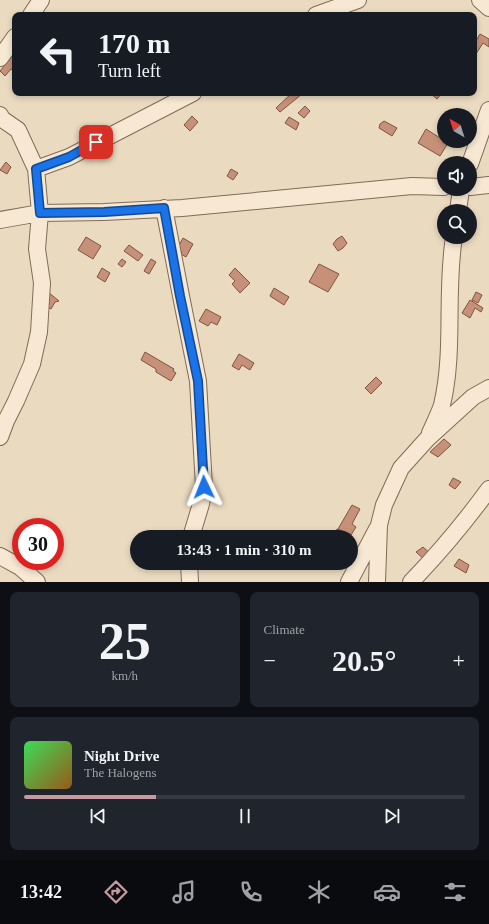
<!DOCTYPE html>
<meta charset="utf-8">
<style>
body{margin:0;font-family:"Times New Roman",serif;background:#20242c;color:#f1f3f6;height:100vh;display:flex;flex-direction:column;font-size:15px;white-space:nowrap}
*{box-sizing:border-box;margin:0}
p{font-size:13px;color:#9ea1a6}
.icon{flex:none;width:22px;height:22px;fill:none;stroke:currentColor;stroke-width:2;stroke-linecap:round;stroke-linejoin:round}
.map{position:relative;height:582px;overflow:hidden}
.sheet{display:flex;flex-direction:column;gap:10px;padding:10px;background:#0d0f14;flex:1}
.sheet>*{flex:none}
.guide{position:absolute;left:12px;top:12px;width:465px;height:84px;border-radius:8px;box-shadow:0 2px 6px #0003;background:#171b24;color:#f1f3f6;overflow:hidden}
.needle{width:26px;rotate:321deg}
.tools{position:absolute;left:437px;top:108px;display:grid;gap:8px}
.tools a{display:grid;place-items:center;width:40px;height:40px;border-radius:50%;background:#171b24;box-shadow:0 2px 6px #0003;font-size:20px}
.speed{position:absolute;left:12px;top:518px;display:flex;gap:8px;font-size:20px;font-weight:700;text-align:center}
.speed>*{display:grid;place-content:center;width:52px;height:52px;border-radius:50%;background:#171b24;box-shadow:0 2px 6px #0003;line-height:1}
.speed .limit{border:6px solid #d22;background:#fff;color:#111}
.pin{position:absolute;display:grid;place-items:center;width:34px;height:34px;color:#fff;margin:-17px;border-radius:8px;box-shadow:0 2px 6px #0006}
.me{position:absolute;width:44px;margin:-22px;rotate:358deg;stroke-linejoin:round;filter:drop-shadow(0 0 3px #0008)}
.turn{display:flex;align-items:center;gap:14px;height:84px;padding:0 20px;font-size:18px}
.turn .icon{width:52px;height:52px;stroke-width:2.5}
.turn b{display:block;font-size:28px;line-height:34px}
.big{font-size:30px;font-weight:600;line-height:1.1}
.sheet .card{flex:1;display:flex;flex-direction:column;justify-content:center;gap:6px;min-width:0;padding:0 14px;border-radius:8px;background:#20242c}
.sheet .dial{align-items:center;gap:0}
.dial b{font-size:52px;line-height:1}
.song{display:flex;align-items:center;gap:12px}
.cover{width:48px;height:48px;border-radius:6px;background:linear-gradient(135deg,hsl(130 70% 55%),hsl(30 70% 35%))}
.played{height:4px;border-radius:2px;background:linear-gradient(90deg,#c49aa0 30%,#363941 30%)}
.keys{display:flex;justify-content:space-around;direction:ltr}
.heat{display:flex;justify-content:space-between;align-items:center;font-size:22px;direction:ltr}
.sheet .tiles{flex:1;display:grid;gap:10px;grid-template-columns:1fr 1fr}
.card:last-child{grid-column:span 2}
.trip{position:absolute;left:130px;top:530px;width:228px;height:40px;border-radius:20px;background:#171b24;box-shadow:0 2px 6px #0003;font-weight:600;line-height:40px;text-align:center}
.menu{display:flex;height:64px;justify-content:space-around;align-items:center;background:#090b0e;color:#9ea1a6}
.menu .icon{width:28px;height:28px}
.menu .on{color:#c49aa0}
.menu b{font-size:18px;color:#f1f3f6}
.map>svg:first-child{display:block}
</style>
<div class="map">
<svg width="489" height="582" viewBox="0 0 489 582">
<rect width="100%" height="100%" fill="#eadac0"/>
<path fill="#c69178" stroke="#7f5441" d="M480,34L489,39V47L483,43L474,57V44Z
M15,53V68L13,70L11,69L5,76L0,71Z
M292,93H300L302,94L280,112L276,108Z
M430,93H442L437,99Z
M305,106L310,111L304,118L298,113Z
M192,116L198,122L190,131L184,125Z
M289,117L299,123L296,130L285,123Z
M384,121L397,128L392,136L379,128L380,124Z
M426,129L448,143L440,156L418,143Z
M6,162L11,167L7,174L0,170Z
M231,169L238,173L233,180L227,176Z
M342,236L347,243L343,248L338,251L333,244L337,239Z
M86,237L101,246L93,259L78,250Z
M183,238L193,244L186,257L181,254L182,252L177,249Z
M129,245L143,255L138,261L124,251Z
M122,259L126,262L122,267L118,264Z
M151,259L156,262L149,274L144,271Z
M319,264L339,274L328,292L309,282Z
M102,268L110,273L105,282L97,277Z
M235,268L250,283L240,293L232,284L235,281L229,275Z
M274,288L289,297L284,305L270,296Z
M48,292L59,301L55,302L51,309L37,301Z
M476,292L482,295L478,303L472,300Z
M470,300L483,308L481,312L475,308L470,318L462,313Z
M206,309L221,317L217,325L211,322L208,326L199,321Z
M145,352L174,369L173,371L176,373L171,381L156,372V369L141,360Z
M239,354L254,363L250,370L242,365L239,370L232,366Z
M376,377L382,383L371,394L365,388Z
M444,439L451,445L438,457L430,452Z
M453,478L461,482L455,489L449,485Z
M352,505L360,509L352,524L356,527L351,535L338,529Z
M337,529L351,536L350,537H333Z
M423,547L432,555L426,561L416,552Z
M459,559L469,565L466,573L454,566Z"/>
<g fill="none" stroke-linecap="round" stroke-linejoin="round">
<defs>
<path id="minor" d="M480,0L489,8
M31,15L41,0
M316,15L358,0
M0,58L15,37
M0,115L2,119L18,130L36,169L40,213L37,249L42,283L39,332L32,364L16,401L6,421L0,437
M470,164L489,110
M36,169L69,157L193,93
M470,187L489,185
M164,208L181,296L198,381L204,487L201,504L191,537
M458,211L461,189
M0,220L40,213L104,212L182,208L412,186L444,187
M430,433C434,424 439,414 442,405C455,350 445,293 454,237
M0,556L20,567L37,582
M189,563L190,582
M349,582L377,529
M377,582L379,525L384,505L401,468L428,438L473,397L489,388
M411,582C439,553 465,522 489,489"/>
</defs>
<use href="#minor" stroke="#816b59" stroke-width="18"/>
<use href="#minor" stroke="#f6e8d2" stroke-width="16"/>
</g>
<g fill="none" stroke-linecap="round" stroke-linejoin="round">
<defs>
<path id="route" d="M96,142L69,157L36,169L40,213L104,212L164,208L180,296L198,381L204,487"/>
</defs>
<use href="#route" stroke="#114b97" stroke-width="10"/>
<use href="#route" stroke="#1a73e8" stroke-width="7"/>
</g>
</svg>
<div class="tools">
<a><svg class="needle" viewBox="-14 -14 28 28"><path d="M0-13l5 13h-10z" fill="#e53935"/><path d="M0 13l5-13h-10z" fill="#9ea1a6"/></svg></a>
<a><svg class="icon" aria-label="sound" viewBox="0 0 24 24"><path d="M4 9h4l5-4v14l-5-4H4zM17 9q2 3 0 6"/></svg></a>
<a><svg class="icon" aria-label="search" viewBox="0 0 24 24"><circle cx="10" cy="10" r="6"/><path d="M15 15l6 6"/></svg></a>
</div>
<div class="speed"><div class="limit">30</div></div>
<div class="pin" style="left:96px;top:142px;background:#d93025"><svg class="icon" aria-label="arrive" viewBox="0 0 24 24"><path d="M6 21V4h12l-3 4 3 4H6"/></svg></div>
<svg class="me" style="left:204px;top:487px" viewBox="-20 -20 40 40"><path d="M0-17L14 15 0 8-14 15z" fill="#1a73e8" stroke="#fff" stroke-width="4"/></svg>
<div class="trip">13:43 · 1 min · 310 m</div>
<div class="guide">
<div class="turn"><svg class="icon" aria-label="left" viewBox="0 0 24 24"><path d="M17 20v-9H6M10 6l-5 5 5 5"/></svg><div><b>170 m</b>Turn left</div></div>
</div>
</div>
<section class="sheet">
<div class="tiles">
<div class="card dial"><b>25</b><p>km/h</p></div>
<div class="card"><p>Climate</p>
<div class="heat"><a>−</a><b class="big">20.5°</b><a>+</a></div>
</div>
<div class="card">
<div class="song"><i class="cover"></i><div><b>Night Drive</b><p>The Halogens</p></div></div>
<div class="played"></div>
<div class="keys"><svg class="icon" aria-label="previous" viewBox="0 0 24 24"><path d="M18 5L8 12l10 7zM5 5v14"/></svg><svg class="icon" aria-label="pause" viewBox="0 0 24 24"><path d="M8 5v14M16 5v14"/></svg><svg class="icon" aria-label="next" viewBox="0 0 24 24"><path d="M6 5l10 7-10 7zM19 5v14"/></svg></div>
</div>
</div>
</section>
<nav class="menu">
<b>13:42</b>
<svg class="icon on" aria-label="directions" viewBox="0 0 24 24"><path d="M12 3l9 9-9 9-9-9zM9 14v-3h6M13 9l2 2-2 2"/></svg>
<svg class="icon" aria-label="music" viewBox="0 0 24 24"><path d="M9 18V5l10-2v13"/><circle cx="6" cy="18" r="3"/><circle cx="16" cy="16" r="3"/></svg>
<svg class="icon" aria-label="phone" viewBox="0 0 24 24"><path d="M5 4h4l2 5-3 2q2 4 5 5l2-3 5 2v4C11 20 4 13 5 4z"/></svg>
<svg class="icon" aria-label="climate" viewBox="0 0 24 24"><path d="M12 3v18M4 7l16 10M4 17L20 7"/></svg>
<svg class="icon" aria-label="car" viewBox="0 0 24 24"><path d="M5 17H2v-5l4-1 3-4h7l3 4 3 1v5h-3M9 17h6M6 11h13"/><circle cx="7" cy="17" r="2"/><circle cx="17" cy="17" r="2"/></svg>
<svg class="icon" aria-label="filters" viewBox="0 0 24 24"><path d="M4 7h16M4 17h16"/><circle cx="9" cy="7" r="2"/><circle cx="15" cy="17" r="2"/></svg>
</nav>
